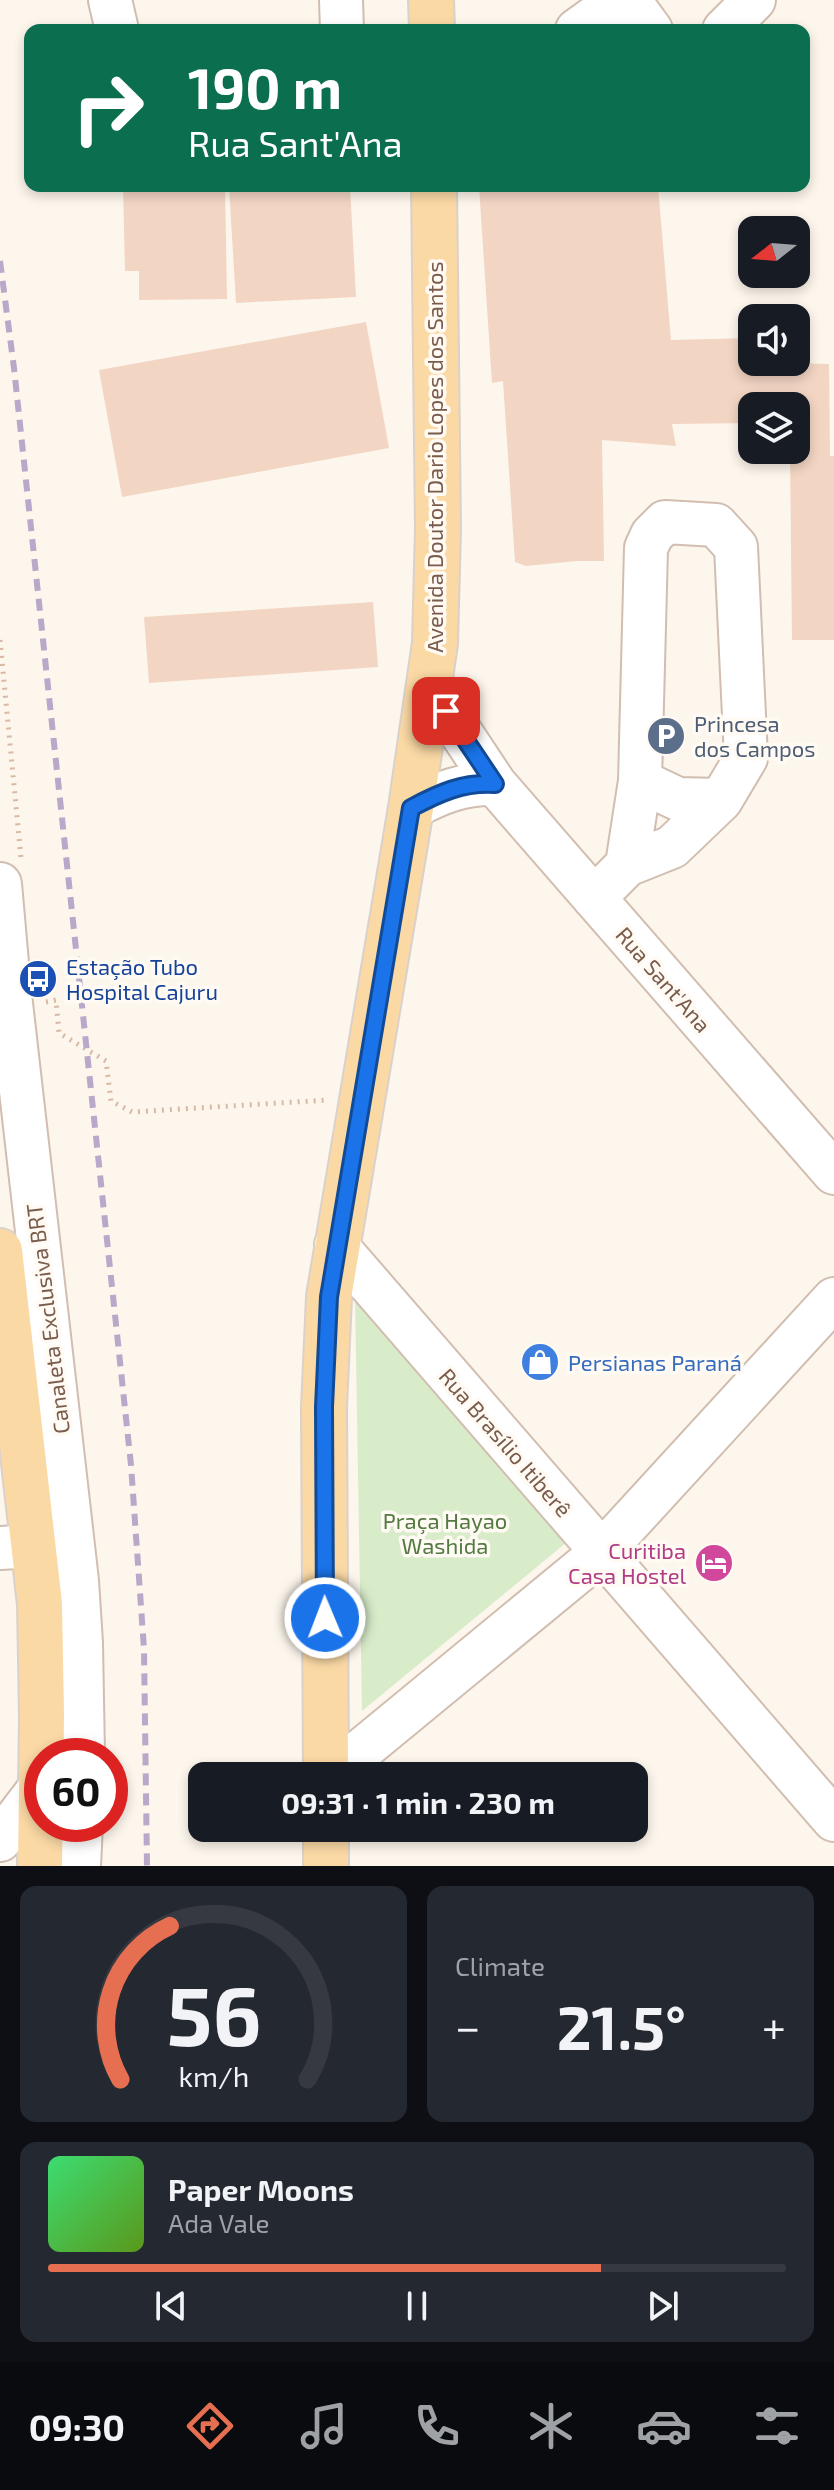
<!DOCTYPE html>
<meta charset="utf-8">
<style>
body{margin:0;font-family:"Exo 2",sans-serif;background:#242831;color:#f1f3f6;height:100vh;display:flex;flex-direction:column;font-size:30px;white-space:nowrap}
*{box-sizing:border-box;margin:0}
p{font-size:26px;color:#9ea1a6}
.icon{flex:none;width:44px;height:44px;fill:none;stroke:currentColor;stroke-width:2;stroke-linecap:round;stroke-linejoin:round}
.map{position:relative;height:1866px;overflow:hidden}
.sheet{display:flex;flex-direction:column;gap:20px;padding:20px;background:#0d0f14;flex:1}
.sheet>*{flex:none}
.guide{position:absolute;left:24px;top:24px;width:786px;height:168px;border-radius:16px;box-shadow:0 4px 12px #0003;background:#0b6e4f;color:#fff;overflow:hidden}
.needle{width:52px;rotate:253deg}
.tools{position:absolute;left:738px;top:216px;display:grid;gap:16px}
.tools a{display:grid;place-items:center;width:72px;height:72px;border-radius:16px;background:#171b24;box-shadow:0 4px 12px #0003;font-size:40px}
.speed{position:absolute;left:24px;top:1738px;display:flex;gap:16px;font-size:40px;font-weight:700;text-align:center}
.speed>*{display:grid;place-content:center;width:104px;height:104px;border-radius:50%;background:#171b24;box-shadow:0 4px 12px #0003;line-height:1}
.speed .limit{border:12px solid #d22;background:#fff;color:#111}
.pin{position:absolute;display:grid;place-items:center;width:68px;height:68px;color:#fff;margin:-34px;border-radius:16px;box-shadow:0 4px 12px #0006}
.me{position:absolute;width:88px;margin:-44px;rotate:359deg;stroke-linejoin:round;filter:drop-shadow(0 0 6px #0008)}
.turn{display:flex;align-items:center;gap:28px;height:168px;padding:0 32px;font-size:36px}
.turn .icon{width:104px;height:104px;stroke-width:2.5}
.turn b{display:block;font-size:56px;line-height:68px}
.big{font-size:60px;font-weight:700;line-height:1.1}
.sheet .widget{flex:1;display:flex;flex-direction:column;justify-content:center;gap:12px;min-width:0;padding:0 28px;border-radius:16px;background:#242831}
.sheet .dial{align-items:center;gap:0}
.dial svg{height:208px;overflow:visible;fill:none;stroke:#363941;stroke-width:7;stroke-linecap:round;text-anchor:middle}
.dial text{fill:#f1f3f6;stroke:none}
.song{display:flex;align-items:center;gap:24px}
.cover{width:96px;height:96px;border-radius:12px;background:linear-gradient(135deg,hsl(140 70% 55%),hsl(90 70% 35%))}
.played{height:8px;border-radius:4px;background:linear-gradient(90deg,#e76f51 75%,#363941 75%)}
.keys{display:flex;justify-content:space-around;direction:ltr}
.heat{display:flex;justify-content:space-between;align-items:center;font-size:44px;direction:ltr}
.sheet .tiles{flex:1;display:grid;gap:20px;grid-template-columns:1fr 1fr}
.widget:last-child{grid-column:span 2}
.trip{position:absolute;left:188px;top:1762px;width:460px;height:80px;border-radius:16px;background:#171b24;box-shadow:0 4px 12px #0003;font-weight:700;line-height:80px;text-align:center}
.dock{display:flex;height:128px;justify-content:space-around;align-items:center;background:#090b0e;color:#9ea1a6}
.dock .icon{width:56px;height:56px}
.dock .current{color:#e76f51}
.dock b{font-size:36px;color:#f1f3f6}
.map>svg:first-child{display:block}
</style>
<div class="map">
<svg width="834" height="1866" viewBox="0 0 834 1866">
<rect width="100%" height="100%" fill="#fdf6ec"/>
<path fill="#d8ecc9" d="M355,1296L567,1542L362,1711Z"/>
<path fill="#f3d5c3" d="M123,186H225L227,299L139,300V271H125Z
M229,186H350L356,297L236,303Z
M479,186H658L671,340L752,338V362L829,364L830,456H834V640H792L790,450H796V406H789V398L769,399V406H752V423L672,424L676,446L602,440L604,561H577L526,566L515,562L503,381L492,383Z
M366,322L389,448L122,497L99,370Z
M373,602L378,667L149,683L144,617Z"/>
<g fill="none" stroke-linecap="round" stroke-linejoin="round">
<defs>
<path id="minor" d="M110,0L117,30
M341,0L342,30
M629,0L651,30
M577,30L619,0
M724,30L754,0
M430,686L495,784L834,1173
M640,781L678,799L721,800
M411,808C439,793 463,783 495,784
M0,884L9,986L77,1581L81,1643L83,1756
M594,898L627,865L672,847L721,800L746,758L736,547L716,525L665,522L652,535L646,548L640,781L627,865
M336,1245L834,1820
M0,1548L35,1546
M330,1776L602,1552L834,1299
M0,1840L42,1785
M79,1866L81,1824"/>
<path id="major" d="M431,0L432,30
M0,1251L40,1604L42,1716L40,1866
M326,1776L324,1407L329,1297L411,808L435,643L438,529L434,186
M326,1866V1828"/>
</defs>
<use href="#minor" stroke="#d1beb0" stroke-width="46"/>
<use href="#major" stroke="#dad1cd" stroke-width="48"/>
<path stroke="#d9b8a5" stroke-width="5" stroke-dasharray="2 6" stroke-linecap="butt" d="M0,640L21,858
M46,1002L56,1000L59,1033L106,1061L111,1101L132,1112L328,1100"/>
<use href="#minor" stroke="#fff" stroke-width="42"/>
<use href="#major" stroke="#fbd9a5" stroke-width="44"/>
<path stroke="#b9a8c9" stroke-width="6" stroke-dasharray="12 8" stroke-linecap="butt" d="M0,261L14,368L131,1465L144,1649L147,1866"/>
</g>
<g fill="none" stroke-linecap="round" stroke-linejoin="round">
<defs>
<path id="route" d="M325,1618L324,1407L329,1297L411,808C439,793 463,782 495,784L446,711"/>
</defs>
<use href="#route" stroke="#114b97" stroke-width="20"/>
<use href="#route" stroke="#1a73e8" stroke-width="14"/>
</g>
<defs>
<symbol id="parking-disc" viewBox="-11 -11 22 22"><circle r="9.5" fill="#5c6f8a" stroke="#fffaf3"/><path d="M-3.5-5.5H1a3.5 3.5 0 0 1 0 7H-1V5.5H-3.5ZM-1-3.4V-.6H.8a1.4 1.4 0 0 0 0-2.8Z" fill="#fff"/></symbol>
<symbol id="bus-disc" viewBox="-11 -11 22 22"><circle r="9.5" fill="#1a4fb4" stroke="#fffaf3"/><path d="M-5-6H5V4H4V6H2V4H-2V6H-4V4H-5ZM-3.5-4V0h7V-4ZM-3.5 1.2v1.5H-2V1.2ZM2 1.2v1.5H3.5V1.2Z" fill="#fff"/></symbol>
<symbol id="shop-disc" viewBox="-11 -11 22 22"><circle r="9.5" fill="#3f7fe0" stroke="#fffaf3"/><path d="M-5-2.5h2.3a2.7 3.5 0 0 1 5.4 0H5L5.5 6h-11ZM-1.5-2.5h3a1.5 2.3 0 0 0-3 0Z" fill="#fff"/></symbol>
<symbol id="hotel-disc" viewBox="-11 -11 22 22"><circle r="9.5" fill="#d1479c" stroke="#fffaf3"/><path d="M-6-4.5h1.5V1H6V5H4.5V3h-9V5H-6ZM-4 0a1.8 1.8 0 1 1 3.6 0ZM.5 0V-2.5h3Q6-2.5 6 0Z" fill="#fff"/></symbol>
</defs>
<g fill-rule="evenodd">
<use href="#parking-disc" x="644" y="714" width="44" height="44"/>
<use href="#bus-disc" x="16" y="957" width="44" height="44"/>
<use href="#shop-disc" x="518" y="1340" width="44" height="44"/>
<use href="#hotel-disc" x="692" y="1541" width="44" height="44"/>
</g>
<g text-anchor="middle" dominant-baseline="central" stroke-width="7" stroke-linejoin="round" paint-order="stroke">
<g font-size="22" fill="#7a5c4d" stroke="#fffaf3">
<text transform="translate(434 457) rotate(-90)">Avenida Doutor Dario Lopes dos Santos</text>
<text transform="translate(664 979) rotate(49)">Rua Sant'Ana</text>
<text transform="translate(47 1319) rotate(-97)">Canaleta Exclusiva BRT</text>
<text transform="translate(506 1442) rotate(49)">Rua Brasílio Itiberê</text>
</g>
<g font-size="22" fill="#4e5e75" stroke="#fffaf3" text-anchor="start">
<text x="694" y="723">Princesa<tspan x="694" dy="25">dos Campos</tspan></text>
</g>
<g font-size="22" fill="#164399" stroke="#fffaf3" text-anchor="start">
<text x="66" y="966">Estação Tubo<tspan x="66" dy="25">Hospital Cajuru</tspan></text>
</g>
<g font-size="22" fill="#366cbe" stroke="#fffaf3" text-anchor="start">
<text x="568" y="1362">Persianas Paraná</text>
</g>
<g font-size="22" fill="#537a41" stroke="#fffaf3">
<text x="445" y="1520">Praça Hayao<tspan x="445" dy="25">Washida</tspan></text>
</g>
<g font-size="22" fill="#b23c85" stroke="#fffaf3" text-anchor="end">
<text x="686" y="1550">Curitiba<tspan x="686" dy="25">Casa Hostel</tspan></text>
</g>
</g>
</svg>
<div class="tools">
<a><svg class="needle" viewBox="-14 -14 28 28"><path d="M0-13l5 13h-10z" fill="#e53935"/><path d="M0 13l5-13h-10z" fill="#9ea1a6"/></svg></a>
<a><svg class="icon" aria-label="sound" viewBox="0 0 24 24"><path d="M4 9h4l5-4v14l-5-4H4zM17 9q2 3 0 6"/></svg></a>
<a><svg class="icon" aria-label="layers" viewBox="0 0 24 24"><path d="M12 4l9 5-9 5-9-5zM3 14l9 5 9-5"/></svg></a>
</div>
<div class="speed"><div class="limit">60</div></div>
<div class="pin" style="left:446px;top:711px;background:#d93025"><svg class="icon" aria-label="arrive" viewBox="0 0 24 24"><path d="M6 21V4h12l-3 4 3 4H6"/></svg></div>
<svg class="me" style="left:325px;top:1618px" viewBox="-20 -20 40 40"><circle r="17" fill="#1a73e8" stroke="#fff" stroke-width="3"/><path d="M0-11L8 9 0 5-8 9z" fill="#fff"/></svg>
<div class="trip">09:31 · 1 min · 230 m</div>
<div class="guide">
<div class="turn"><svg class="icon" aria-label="right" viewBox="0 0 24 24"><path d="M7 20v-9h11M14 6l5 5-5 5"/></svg><div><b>190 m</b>Rua Sant'Ana</div></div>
</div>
</div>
<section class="sheet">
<div class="tiles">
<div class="widget dial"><svg viewBox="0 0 100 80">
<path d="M14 69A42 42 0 1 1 86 69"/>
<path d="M14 69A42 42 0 0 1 33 10" stroke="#e76f51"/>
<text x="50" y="56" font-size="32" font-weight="700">56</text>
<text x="50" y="72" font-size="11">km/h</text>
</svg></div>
<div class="widget"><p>Climate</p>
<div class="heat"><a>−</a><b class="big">21.5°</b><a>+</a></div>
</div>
<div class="widget">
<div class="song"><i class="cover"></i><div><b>Paper Moons</b><p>Ada Vale</p></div></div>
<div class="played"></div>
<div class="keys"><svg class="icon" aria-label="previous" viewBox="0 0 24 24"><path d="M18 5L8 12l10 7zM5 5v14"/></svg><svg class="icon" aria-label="pause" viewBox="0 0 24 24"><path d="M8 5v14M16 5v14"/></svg><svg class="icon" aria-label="next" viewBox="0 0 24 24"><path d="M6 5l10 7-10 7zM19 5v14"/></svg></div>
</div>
</div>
</section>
<nav class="dock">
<b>09:30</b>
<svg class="icon current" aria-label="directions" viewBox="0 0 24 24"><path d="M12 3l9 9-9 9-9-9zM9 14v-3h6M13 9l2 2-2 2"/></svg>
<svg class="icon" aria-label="music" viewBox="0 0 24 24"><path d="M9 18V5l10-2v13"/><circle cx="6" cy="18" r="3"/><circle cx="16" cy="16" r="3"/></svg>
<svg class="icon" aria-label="phone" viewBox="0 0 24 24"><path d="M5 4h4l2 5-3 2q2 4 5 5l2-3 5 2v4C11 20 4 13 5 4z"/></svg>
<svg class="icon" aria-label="climate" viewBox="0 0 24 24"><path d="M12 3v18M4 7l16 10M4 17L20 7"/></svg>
<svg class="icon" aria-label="car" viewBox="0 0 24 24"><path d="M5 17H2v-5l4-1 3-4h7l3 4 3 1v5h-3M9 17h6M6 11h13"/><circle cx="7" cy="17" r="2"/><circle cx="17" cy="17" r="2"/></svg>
<svg class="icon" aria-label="filters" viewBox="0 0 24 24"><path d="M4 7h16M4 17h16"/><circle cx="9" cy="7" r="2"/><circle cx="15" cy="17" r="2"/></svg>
</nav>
